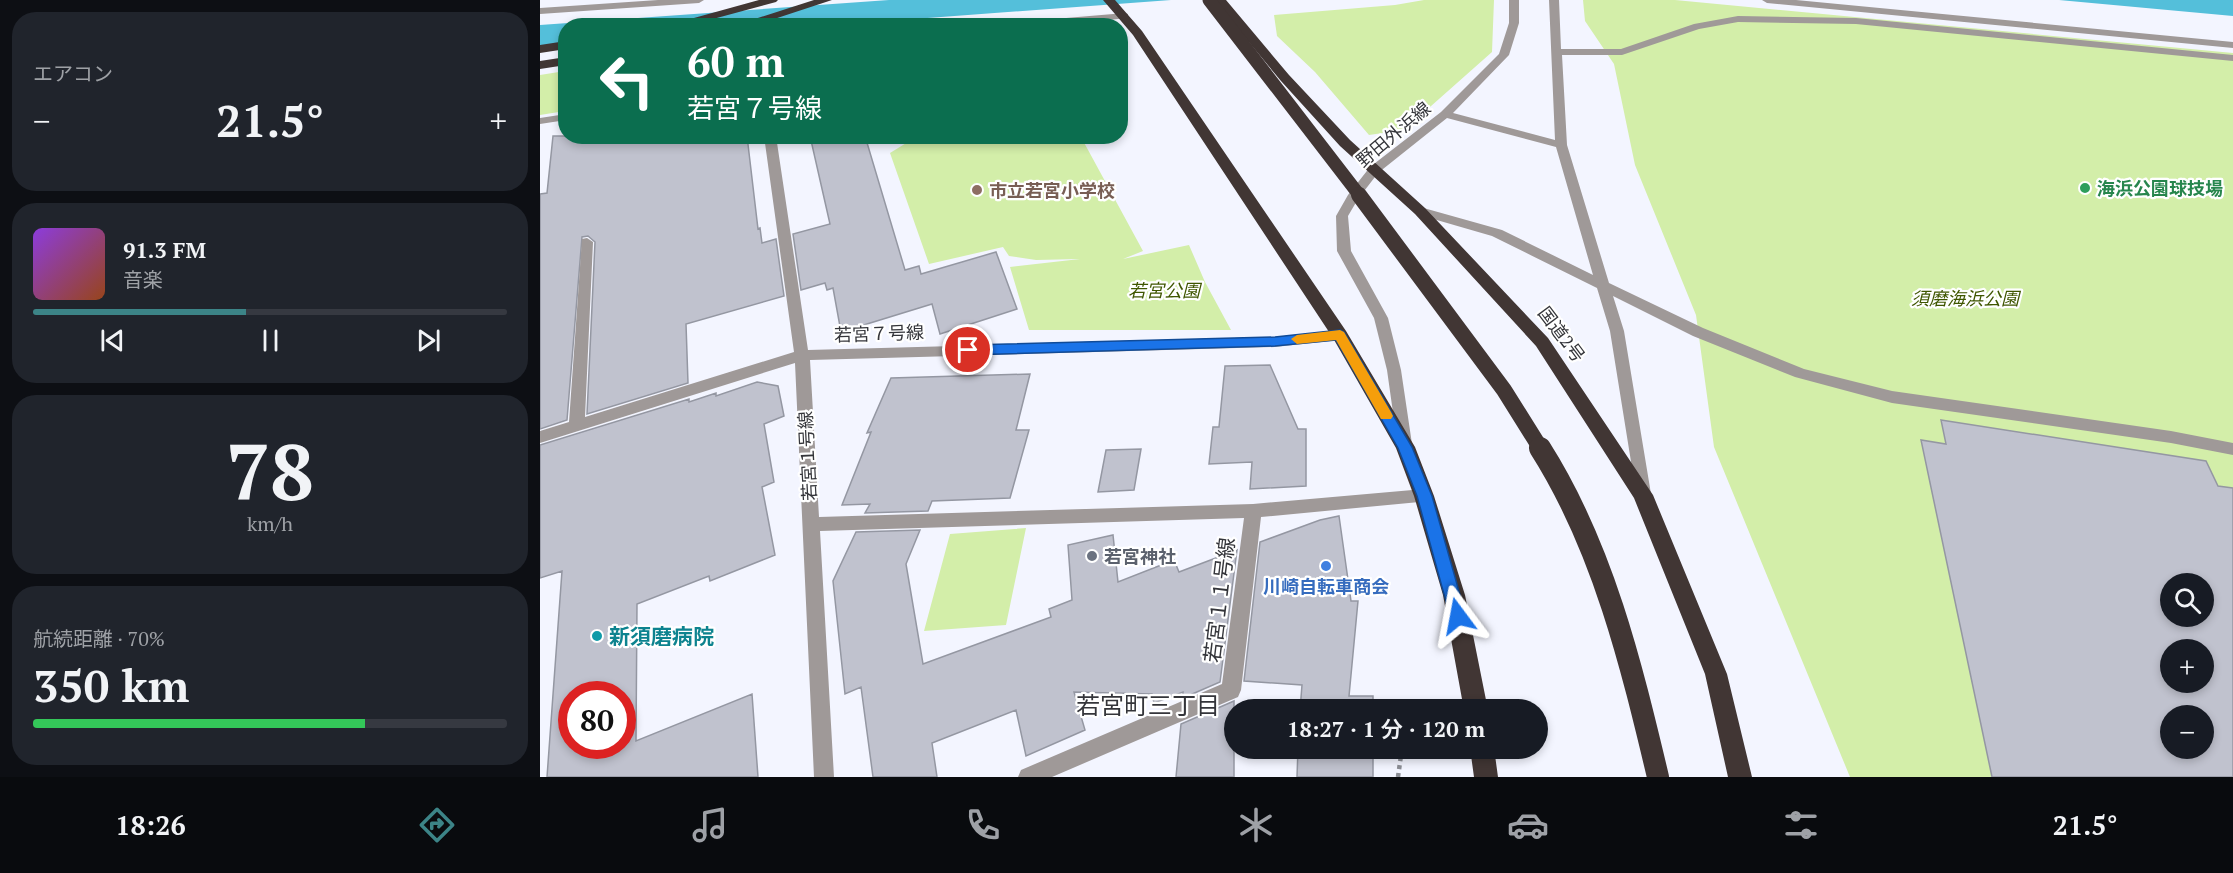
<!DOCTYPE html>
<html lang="ja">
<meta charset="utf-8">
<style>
body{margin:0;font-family:"PT Serif","Noto Sans JP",serif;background:#20242c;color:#f1f3f6;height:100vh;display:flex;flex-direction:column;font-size:22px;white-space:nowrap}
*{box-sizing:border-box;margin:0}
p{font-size:20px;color:#9ea1a6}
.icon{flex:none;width:33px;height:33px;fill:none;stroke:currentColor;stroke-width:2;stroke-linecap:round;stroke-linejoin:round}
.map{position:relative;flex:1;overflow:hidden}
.side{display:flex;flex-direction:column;gap:12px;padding:12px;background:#0d0f14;width:540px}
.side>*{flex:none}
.guide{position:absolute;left:18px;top:18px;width:570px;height:126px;border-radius:24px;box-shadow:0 3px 9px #0003;background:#0b6e4f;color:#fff;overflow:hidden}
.tools{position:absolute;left:1620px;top:573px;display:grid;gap:12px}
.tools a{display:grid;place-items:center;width:54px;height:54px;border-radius:50%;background:#171b24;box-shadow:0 3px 9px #0003;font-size:30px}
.speed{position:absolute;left:18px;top:681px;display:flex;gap:12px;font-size:30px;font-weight:700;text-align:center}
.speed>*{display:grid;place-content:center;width:78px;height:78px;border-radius:50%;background:#171b24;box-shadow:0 3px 9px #0003;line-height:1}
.speed .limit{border:9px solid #d22;background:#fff;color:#111}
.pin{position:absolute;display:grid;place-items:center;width:51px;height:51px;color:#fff;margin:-26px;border:3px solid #fff;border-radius:50%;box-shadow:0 2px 6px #0007}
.me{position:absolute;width:66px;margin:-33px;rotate:347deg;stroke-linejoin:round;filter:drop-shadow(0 0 4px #0008)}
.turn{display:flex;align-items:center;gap:21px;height:126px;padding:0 30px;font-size:27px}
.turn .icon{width:78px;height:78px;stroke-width:2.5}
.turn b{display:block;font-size:42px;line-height:51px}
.big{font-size:45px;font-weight:600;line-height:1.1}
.side .tile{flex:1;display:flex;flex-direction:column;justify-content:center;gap:9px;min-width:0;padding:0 21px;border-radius:24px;background:#20242c}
.side .dial{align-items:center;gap:0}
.dial b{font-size:78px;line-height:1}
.song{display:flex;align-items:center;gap:18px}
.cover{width:72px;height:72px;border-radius:9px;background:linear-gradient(135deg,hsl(270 70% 55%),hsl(20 70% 35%))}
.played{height:6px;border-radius:3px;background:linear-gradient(90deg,#3c8487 45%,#363941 45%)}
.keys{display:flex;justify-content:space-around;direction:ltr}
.heat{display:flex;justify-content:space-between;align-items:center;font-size:33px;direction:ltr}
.charge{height:9px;border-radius:4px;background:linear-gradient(90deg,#34c759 70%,#363941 0)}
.trip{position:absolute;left:684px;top:699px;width:324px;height:60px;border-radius:30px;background:#171b24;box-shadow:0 3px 9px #0003;font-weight:600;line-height:60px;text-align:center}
.menu{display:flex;height:96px;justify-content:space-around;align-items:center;background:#090b0e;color:#9ea1a6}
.menu .icon{width:42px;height:42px}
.menu .active{color:#3c8487}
.menu b{font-size:27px;color:#f1f3f6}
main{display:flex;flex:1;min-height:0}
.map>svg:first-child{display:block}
</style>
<main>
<section class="side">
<div class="tile"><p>エアコン</p>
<div class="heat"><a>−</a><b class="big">21.5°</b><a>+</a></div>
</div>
<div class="tile">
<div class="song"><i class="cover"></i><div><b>91.3 FM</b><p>音楽</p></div></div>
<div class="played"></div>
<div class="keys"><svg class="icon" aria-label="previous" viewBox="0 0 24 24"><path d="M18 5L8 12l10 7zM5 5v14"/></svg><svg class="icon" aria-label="pause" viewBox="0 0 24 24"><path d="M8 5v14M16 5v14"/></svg><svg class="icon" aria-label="next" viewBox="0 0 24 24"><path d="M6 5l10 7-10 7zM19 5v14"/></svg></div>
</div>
<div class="tile dial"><b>78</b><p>km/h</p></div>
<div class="tile"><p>航続距離 · 70%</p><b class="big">350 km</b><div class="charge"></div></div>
</section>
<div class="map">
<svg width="1693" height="777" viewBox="0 0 1693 777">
<rect width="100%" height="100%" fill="#f3f5ff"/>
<path fill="#d3eea9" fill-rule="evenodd" d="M884,0H954L952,52L864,130L829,135L775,72L737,36L734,15L855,5Z
M1043,0H1135L1693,53V777H1310L1174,447L1156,315L1095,165L1074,64L1045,21ZM1630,584H1664V616H1630ZM1630,650H1664V682H1630ZM1630,716H1664V748H1630Z
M25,71V111L0,115V75Z
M376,137H541L603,251L583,259L649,245L665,282L691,330H489L470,267L540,259L496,260L469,256L463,247L389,264L350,153Z
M486,528L466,625L384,631L410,534Z"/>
<path fill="#54bfda" d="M349,0H631L294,25L26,26L25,44L0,46V25Z
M1519,0H1693V16Z"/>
<path fill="#c0c2ce" stroke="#9497a2" stroke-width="1.5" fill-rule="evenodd" d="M13,136H207L218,229L220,228L222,243L236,239L244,296L146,324L148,383L47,414L55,242L48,236L42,237L27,420L0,429V194L7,193Z
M270,136H325L365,270L379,266L381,274L456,252L477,309L400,334L392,304L301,332L293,288L287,290L285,283L261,290L253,234L290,224Z
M730,365L758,429H766V486L710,489L712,462L669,464L673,427H679L685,366Z
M490,374L476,430H489L470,498L392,501L388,511L325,513L330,504L302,505L331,432L327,433L351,378Z
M217,382L238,386L244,416L224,424L234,482L222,487L235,555L170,581L169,576L97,604L96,741L212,694L218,777H7L22,571L0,578V445L149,399V402L176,393V396ZM32,694H82V746H32Z
M1401,420L1666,461L1678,486L1693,488V777H1452L1381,440L1406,444ZM1630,584H1664V616H1630ZM1630,650H1664V682H1630ZM1630,716H1664V748H1630Z
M601,449L594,490L558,492L566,450Z
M799,516L811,601H818L809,696H833V710H760L762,685L704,681L720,542L780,520Z
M380,530L366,564L383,664L511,617L509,609L532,600L528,545L573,535L578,582L634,560L639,572L697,550L680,682L643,698V692L614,703L612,694L534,692L545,730L486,756L476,710L392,743L397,777H333L321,687L305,694L293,581L316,532Z
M694,701V777H636L641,724Z
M758,748H833V777H757Z"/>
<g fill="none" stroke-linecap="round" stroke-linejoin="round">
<path stroke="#8b8d94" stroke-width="4.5" stroke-dasharray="4 4" stroke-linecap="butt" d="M858,777L862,748"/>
<path fill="#9f9998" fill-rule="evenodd" d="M118,0H164L159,3L0,14V8Z
M969,0H979V23L969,55L913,113L1015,140L1009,0H1019L1021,49H1081L1154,24L1198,16L1316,18L1693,55V61L1316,24L1198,22L1159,29L1082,55H1022L1027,145L1069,283L1163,328L1264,369L1352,391L1631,431L1693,443V455L1631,443L1352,403L1255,377L1153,336L1073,296L1084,331L1111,494L1109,499L1103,501L1097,499L1070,331L1057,288L952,236L876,214L874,211L880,207L962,230L1053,275L1016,147L907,118L838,173L818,199L808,216L811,251L848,318L861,370L872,444L870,448L864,450L858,448L847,370L834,318L797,251L796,216L808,195L830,167L901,112L959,54L969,23Z
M1222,0H1256L1693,42V48L1227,3Z
M585,13L588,14V18L507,26H461L466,23Z
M26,114V120L0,124V118Z
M224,136H236L268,350L735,337L800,330L807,335L800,340L735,347L270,360L279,517L713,504L884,489L890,491L892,496L890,501L721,517L701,690L698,697L512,777H478L481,770L682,684L704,518L280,531L294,777H274L255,363L0,443V431L29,422L42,239L47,238L53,242L45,417L254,352Z"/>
<path fill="#413634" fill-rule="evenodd" d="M219,0H238L236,2L147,26H125Z
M274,0H292L213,26H193Z
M563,0H575L602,31L806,331L875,447L894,496L925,595L948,710H924L903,595L874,496L856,448L793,338L593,35Z
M674,0H686L749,75L810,140L885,208L1008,338L1113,495L1187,674L1212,777H1188L1165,674L1094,498L996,346L875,214L800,146L741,81Z
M26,41V49L0,53V45Z
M26,57V65L0,69V61Z
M930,748H954L958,777H934Z"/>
<path stroke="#413634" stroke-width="13" d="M669,0L820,196"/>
<path stroke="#413634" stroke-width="16" d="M819,195L964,390L1001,449"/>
<path stroke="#413634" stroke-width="22" d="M1000,448C1063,547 1091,664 1118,777"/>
</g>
<path fill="#1a73e8" stroke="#114b97" stroke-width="1.5" d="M800,330L804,332L872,447L892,496L926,616L924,622L918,624L912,622L910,616L877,496L858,448L796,340L735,346L428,355L421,350L428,345L735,337Z"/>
<path fill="#f59e0b" d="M800,330L804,332L851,412L853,416L851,419H841L796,340L757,344L751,339L757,335Z"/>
<circle fill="#2e9e5b" stroke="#fff" stroke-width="2" cx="1545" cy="188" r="6"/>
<circle fill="#8d6e63" stroke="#fff" stroke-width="2" cx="437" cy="190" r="6"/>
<circle fill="#6b7280" stroke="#fff" stroke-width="2" cx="552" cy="556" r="6"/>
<circle fill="#3f7fe0" stroke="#fff" stroke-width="2" cx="786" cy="566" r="6"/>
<circle fill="#0f9aa8" stroke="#fff" stroke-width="2" cx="57" cy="636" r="6"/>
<g text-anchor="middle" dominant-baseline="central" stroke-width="4.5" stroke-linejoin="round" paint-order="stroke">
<g font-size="18" fill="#34353a" stroke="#fff">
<text transform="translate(853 134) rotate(-40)">野田外浜線</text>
<text transform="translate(339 333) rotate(-2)">若宮７号線</text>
<text transform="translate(1022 334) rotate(53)">国道2号</text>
<text transform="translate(267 456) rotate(-93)">若宮１号線</text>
</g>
<g font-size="18" font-weight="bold" fill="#27864d" stroke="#fff" text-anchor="start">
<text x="1557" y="188">海浜公園球技場</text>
</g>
<g font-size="18" font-weight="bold" fill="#785e54" stroke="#fff" text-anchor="start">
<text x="449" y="190">市立若宮小学校</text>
</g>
<g font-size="18" font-style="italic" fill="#3f5600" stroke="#fff">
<text x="624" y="290">若宮公園</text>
<text x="1425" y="298">須磨海浜公園</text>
</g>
<g font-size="18" font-weight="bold" fill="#5b616d" stroke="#fff" text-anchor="start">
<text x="564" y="556">若宮神社</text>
</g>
<g font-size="18" font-weight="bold" fill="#366cbe" stroke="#fff">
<text x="786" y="586">川崎自転車商会</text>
</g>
<g font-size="21" fill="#34353a" stroke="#fff">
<text transform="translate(679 600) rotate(-83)">若宮１１号線</text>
</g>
<g font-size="21" font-weight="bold" fill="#0d838f" stroke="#fff" text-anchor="start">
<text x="69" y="636">新須磨病院</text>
</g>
<g font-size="24" fill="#34353a" stroke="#fff">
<text x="608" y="705">若宮町三丁目</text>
</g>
</g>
</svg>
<div class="tools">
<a><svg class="icon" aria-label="search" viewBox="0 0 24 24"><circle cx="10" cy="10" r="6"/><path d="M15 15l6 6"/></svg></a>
<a>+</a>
<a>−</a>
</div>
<div class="speed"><div class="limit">80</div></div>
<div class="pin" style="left:428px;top:350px;background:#d93025"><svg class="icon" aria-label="arrive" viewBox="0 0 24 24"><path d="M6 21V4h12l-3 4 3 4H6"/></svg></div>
<svg class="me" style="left:918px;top:616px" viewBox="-20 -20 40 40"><path d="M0-17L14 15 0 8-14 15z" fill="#1a73e8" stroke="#fff" stroke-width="4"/></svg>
<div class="trip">18:27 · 1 分 · 120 m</div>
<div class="guide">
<div class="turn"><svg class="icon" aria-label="left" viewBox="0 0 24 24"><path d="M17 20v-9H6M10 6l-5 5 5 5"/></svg><div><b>60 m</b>若宮７号線</div></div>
</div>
</div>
</main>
<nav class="menu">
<b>18:26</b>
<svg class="icon active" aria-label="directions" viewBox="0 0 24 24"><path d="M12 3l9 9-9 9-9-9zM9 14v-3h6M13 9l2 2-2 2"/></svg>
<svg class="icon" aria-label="music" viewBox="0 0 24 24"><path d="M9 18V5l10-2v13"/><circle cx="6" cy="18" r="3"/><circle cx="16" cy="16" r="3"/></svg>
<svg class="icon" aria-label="phone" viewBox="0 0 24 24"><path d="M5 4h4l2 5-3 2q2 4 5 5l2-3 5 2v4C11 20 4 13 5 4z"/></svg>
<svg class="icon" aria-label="climate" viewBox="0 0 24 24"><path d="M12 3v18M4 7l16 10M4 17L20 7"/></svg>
<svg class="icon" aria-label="car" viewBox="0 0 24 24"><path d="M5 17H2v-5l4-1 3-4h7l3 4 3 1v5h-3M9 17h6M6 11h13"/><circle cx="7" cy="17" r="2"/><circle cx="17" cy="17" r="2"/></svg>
<svg class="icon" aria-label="filters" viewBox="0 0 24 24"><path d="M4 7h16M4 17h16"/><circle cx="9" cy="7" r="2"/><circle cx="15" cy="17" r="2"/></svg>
<b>21.5°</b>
</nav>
